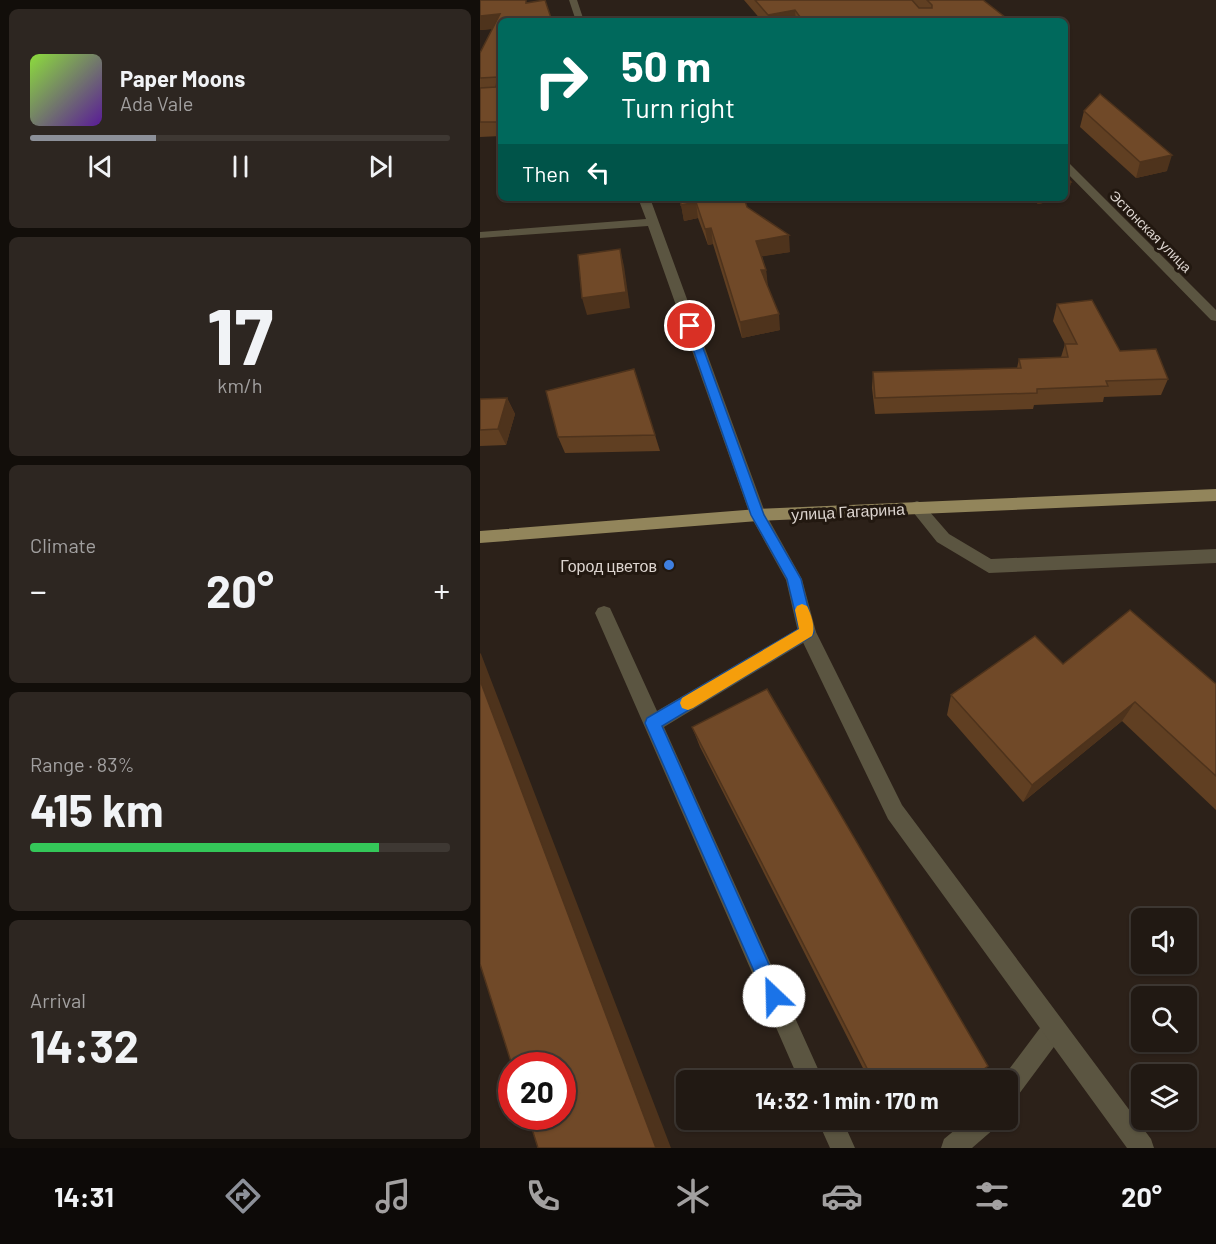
<!DOCTYPE html>
<meta charset="utf-8">
<style>
body{margin:0;font-family:Barlow,sans-serif;background:#2d2621;color:#f1f3f6;height:100vh;display:flex;flex-direction:column;font-size:22px;white-space:nowrap}
*{box-sizing:border-box;margin:0}
p{font-size:20px;color:#a2a0a0}
.icon{flex:none;width:33px;height:33px;fill:none;stroke:currentColor;stroke-width:2;stroke-linecap:round;stroke-linejoin:round}
.map{position:relative;flex:1;overflow:hidden}
.side{display:flex;flex-direction:column;gap:9px;padding:9px;background:#120e0a;width:480px}
.side>*{flex:none}
.banner{position:absolute;left:18px;top:18px;width:570px;height:183px;border-radius:9px;box-shadow:0 2px 4px #0004,0 0 0 2px #3e3833;background:#00695c;color:#fff;overflow:hidden}
.tools{position:absolute;left:651px;top:908px;display:grid;gap:12px}
.tools a{display:grid;place-items:center;width:66px;height:66px;border-radius:9px;background:#211913;box-shadow:0 2px 4px #0004,0 0 0 2px #3e3833;font-size:30px}
.speed{position:absolute;left:18px;top:1052px;display:flex;gap:12px;font-size:30px;font-weight:700;text-align:center}
.speed>*{display:grid;place-content:center;width:78px;height:78px;border-radius:50%;background:#211913;box-shadow:0 2px 4px #0004,0 0 0 2px #3e3833;line-height:1}
.speed .limit{border:9px solid #d22;background:#fff;color:#111}
.pin{position:absolute;display:grid;place-items:center;width:51px;height:51px;color:#fff;margin:-26px;border:3px solid #fff;border-radius:50%;box-shadow:0 2px 6px #0007}
.me{position:absolute;width:66px;margin:-33px;rotate:336deg;stroke-linejoin:round;filter:drop-shadow(0 0 4px #0008)}
.turn{display:flex;align-items:center;gap:21px;height:126px;padding:0 24px;font-size:27px}
.turn .icon{width:78px;height:78px;stroke-width:2.5}
.turn b{display:block;font-size:42px;line-height:51px}
.then{display:flex;align-items:center;height:57px;padding:0 24px;background:#0003;gap:12px;font-size:22px}
.big{font-size:45px;font-weight:700;line-height:1.1}
.side .tile{flex:1;display:flex;flex-direction:column;justify-content:center;gap:9px;min-width:0;padding:0 21px;border-radius:9px;background:#2d2621}
.side .dial{align-items:center;gap:0}
.dial b{font-size:78px;line-height:1}
.song{display:flex;align-items:center;gap:18px}
.cover{width:72px;height:72px;border-radius:9px;background:linear-gradient(135deg,hsl(90 70% 55%),hsl(270 70% 35%))}
.played{height:6px;border-radius:3px;background:linear-gradient(90deg,#8c9099 30%,#3e3833 30%)}
.keys{display:flex;justify-content:space-around;direction:ltr}
.heat{display:flex;justify-content:space-between;align-items:center;font-size:33px;direction:ltr}
.charge{height:9px;border-radius:4px;background:linear-gradient(90deg,#34c759 83%,#3e3833 0)}
.trip{position:absolute;left:196px;top:1070px;width:342px;height:60px;border-radius:9px;background:#211913;box-shadow:0 2px 4px #0004,0 0 0 2px #3e3833;font-weight:700;line-height:60px;text-align:center}
.menu{display:flex;height:96px;justify-content:space-around;align-items:center;background:#0d0a08;color:#a2a0a0}
.menu .icon{width:42px;height:42px}
.menu .on{color:#8c9099}
.menu b{font-size:27px;color:#f1f3f6}
main{display:flex;flex:1;min-height:0}
.map>svg:first-child{display:block}
</style>
<main>
<section class="side">
<div class="tile">
<div class="song"><i class="cover"></i><div><b>Paper Moons</b><p>Ada Vale</p></div></div>
<div class="played"></div>
<div class="keys"><svg class="icon" aria-label="previous" viewBox="0 0 24 24"><path d="M18 5L8 12l10 7zM5 5v14"/></svg><svg class="icon" aria-label="pause" viewBox="0 0 24 24"><path d="M8 5v14M16 5v14"/></svg><svg class="icon" aria-label="next" viewBox="0 0 24 24"><path d="M6 5l10 7-10 7zM19 5v14"/></svg></div>
</div>
<div class="tile dial"><b>17</b><p>km/h</p></div>
<div class="tile"><p>Climate</p>
<div class="heat"><a>−</a><b class="big">20°</b><a>+</a></div>
</div>
<div class="tile"><p>Range · 83%</p><b class="big">415 km</b><div class="charge"></div></div>
<div class="tile"><p>Arrival</p><b class="big">14:32</b></div>
</section>
<div class="map">
<svg width="736" height="1148" viewBox="0 0 736 1148">
<rect width="100%" height="100%" fill="#2c2119"/>
<g fill="none" stroke-linecap="round" stroke-linejoin="round">
<path fill="#5b5541" fill-rule="evenodd" d="M124,606L130,608L177,711L321,627L327,625L333,627L336,632L333,637L184,727L343,1080H319L115,613L118,608Z
M337,1119H362L375,1148H350Z"/>
<path fill="#5b5541" fill-rule="evenodd" d="M89,0H97L104,21H96Z
M585,162L589,163L736,310V321L731,320L585,171Z
M158,198H170L286,515L284,519H272L270,515L168,226L0,238V232L166,219Z
M437,501L442,503L469,534L511,559L736,549V563L509,573L457,542L429,507L432,503Z
M574,1017L582,1020L585,1028L582,1036L536,1098L528,1102V1080H521L566,1020Z
M488,1119H518L515,1128L492,1148H461L464,1139Z"/>
<path fill="#5b5541" fill-rule="evenodd" d="M278,509L284,511L322,579L336,632L422,805L671,1139L674,1148H647L408,819L318,632L306,580L270,515L272,511Z"/>
<path fill="#92855b" fill-rule="evenodd" d="M736,489V501L278,521L0,543V531L278,509Z"/>
</g>
<path fill="#603f22" d="M0,0L21,21V136L0,137V53L12,29L0,30Z
M264,0H432L439,8L432,0H503L530,21H282Z
M604,111L687,171L656,178L600,127Z
M591,182L587,198L558,204L552,198H585Z
M200,198L267,207L310,252L282,256L286,270L287,286L300,330L262,338L233,244L228,245L218,218L204,221Z
M577,304L640,351L688,379L681,395L624,397L623,402L554,405L553,409L395,414L392,388L393,372L537,368L539,359L581,357L585,344L573,321Z
M27,398L35,414L26,445L0,446V399Z
M175,435L180,451L85,453L78,437Z
M583,664L736,684V810L642,721L543,802L467,715L471,695Z
M212,727L489,1080H389L220,747Z
M409,1119H436L419,1131L416,1132Z"/>
<path fill="#4e331c" d="M315,10L316,21H288V15Z
M20,14L21,28L0,30V16Z
M692,155L687,171L656,178L660,162Z
M591,182L587,198L558,204L559,198H585V183Z
M216,202L218,218L204,221L201,205Z
M231,228L233,244L228,245L225,229Z
M309,235L310,252L278,257L276,241Z
M140,249L144,266L150,308L107,315L102,298Z
M281,270H286L288,286L283,287Z
M299,314L300,330L262,338L260,322Z
M27,398L35,414L26,445L18,429Z
M0,653L1,654L191,1148H176L0,680Z
M655,702L642,721L543,802L552,785Z"/>
<path fill="#704928" stroke="#4e331c" stroke-width="1.5" d="M0,0H46V3L65,0L72,21H21V122H0V88L16,87L18,77L0,78V53L20,14L0,16Z
M275,0H432L439,8H452V5L447,0H503L530,21H323L315,10L288,15Z
M620,94L692,155L660,162L604,111Z
M585,176L591,182L585,183Z
M200,198H264L267,207L309,235L276,241L286,270H281L299,314L260,322L231,228L225,229L216,202L201,205Z
M140,249L146,292L102,298L98,255Z
M612,300L640,351L676,349L688,379L626,381L628,386L557,389V393L395,398L393,372L541,368L539,359L588,357L585,344H597L577,304Z
M154,369L175,435L78,437L66,391Z
M27,398L18,429L0,430V399Z
M650,610L736,684V776L655,702L552,785L471,695L555,636L583,664Z
M0,680L176,1148H58L48,1116H82V1065H32L0,964Z
M287,689L508,1066L489,1080H393L212,727Z
M413,1119H436L419,1131Z"/>
<path fill="#1a73e8" stroke="#114b97" stroke-width="1.5" d="M210,323L215,326L284,515L321,579L334,632L332,636L182,726L303,996L301,1003L294,1005L288,1003L165,723L167,718L319,629L307,579L271,515L205,326Z"/>
<path fill="#f59e0b" d="M322,604L327,606C331,614 336,628 332,636L213,708L208,710L202,708L200,703L202,698L319,629L315,610L317,606Z"/>
<circle fill="#3f7fe0" stroke="#221810" stroke-width="2" cx="189" cy="565" r="6"/>
<g text-anchor="middle" dominant-baseline="central" stroke-width="6" stroke-linejoin="round" paint-order="stroke">
<g font-size="14" fill="#dcd4cf" stroke="#221810">
<text transform="translate(671 231) rotate(45)">Эстонская улица</text>
</g>
<g font-size="16" fill="#dcd4cf" stroke="#221810">
<text transform="translate(368 511) rotate(-3)">улица Гагарина</text>
</g>
<g font-size="16" fill="#dcd4cf" stroke="#221810" text-anchor="end">
<text x="177" y="565">Город цветов</text>
</g>
</g>
</svg>
<div class="tools">
<a><svg class="icon" aria-label="sound" viewBox="0 0 24 24"><path d="M4 9h4l5-4v14l-5-4H4zM17 9q2 3 0 6"/></svg></a>
<a><svg class="icon" aria-label="search" viewBox="0 0 24 24"><circle cx="10" cy="10" r="6"/><path d="M15 15l6 6"/></svg></a>
<a><svg class="icon" aria-label="layers" viewBox="0 0 24 24"><path d="M12 4l9 5-9 5-9-5zM3 14l9 5 9-5"/></svg></a>
</div>
<div class="speed"><div class="limit">20</div></div>
<div class="pin" style="left:210px;top:326px;background:#d93025"><svg class="icon" aria-label="arrive" viewBox="0 0 24 24"><path d="M6 21V4h12l-3 4 3 4H6"/></svg></div>
<svg class="me" style="left:294px;top:996px" viewBox="-20 -20 40 40"><circle r="19" fill="#fff"/><path d="M0-13L10 11 0 6-10 11z" fill="#1a73e8"/></svg>
<div class="trip">14:32 · 1 min · 170 m</div>
<div class="banner">
<div class="turn"><svg class="icon" aria-label="right" viewBox="0 0 24 24"><path d="M7 20v-9h11M14 6l5 5-5 5"/></svg><div><b>50 m</b>Turn right</div></div>
<div class="then">Then<svg class="icon" aria-label="left" viewBox="0 0 24 24"><path d="M17 20v-9H6M10 6l-5 5 5 5"/></svg></div>
</div>
</div>
</main>
<nav class="menu">
<b>14:31</b>
<svg class="icon on" aria-label="directions" viewBox="0 0 24 24"><path d="M12 3l9 9-9 9-9-9zM9 14v-3h6M13 9l2 2-2 2"/></svg>
<svg class="icon" aria-label="music" viewBox="0 0 24 24"><path d="M9 18V5l10-2v13"/><circle cx="6" cy="18" r="3"/><circle cx="16" cy="16" r="3"/></svg>
<svg class="icon" aria-label="phone" viewBox="0 0 24 24"><path d="M5 4h4l2 5-3 2q2 4 5 5l2-3 5 2v4C11 20 4 13 5 4z"/></svg>
<svg class="icon" aria-label="climate" viewBox="0 0 24 24"><path d="M12 3v18M4 7l16 10M4 17L20 7"/></svg>
<svg class="icon" aria-label="car" viewBox="0 0 24 24"><path d="M5 17H2v-5l4-1 3-4h7l3 4 3 1v5h-3M9 17h6M6 11h13"/><circle cx="7" cy="17" r="2"/><circle cx="17" cy="17" r="2"/></svg>
<svg class="icon" aria-label="filters" viewBox="0 0 24 24"><path d="M4 7h16M4 17h16"/><circle cx="9" cy="7" r="2"/><circle cx="15" cy="17" r="2"/></svg>
<b>20°</b>
</nav>
